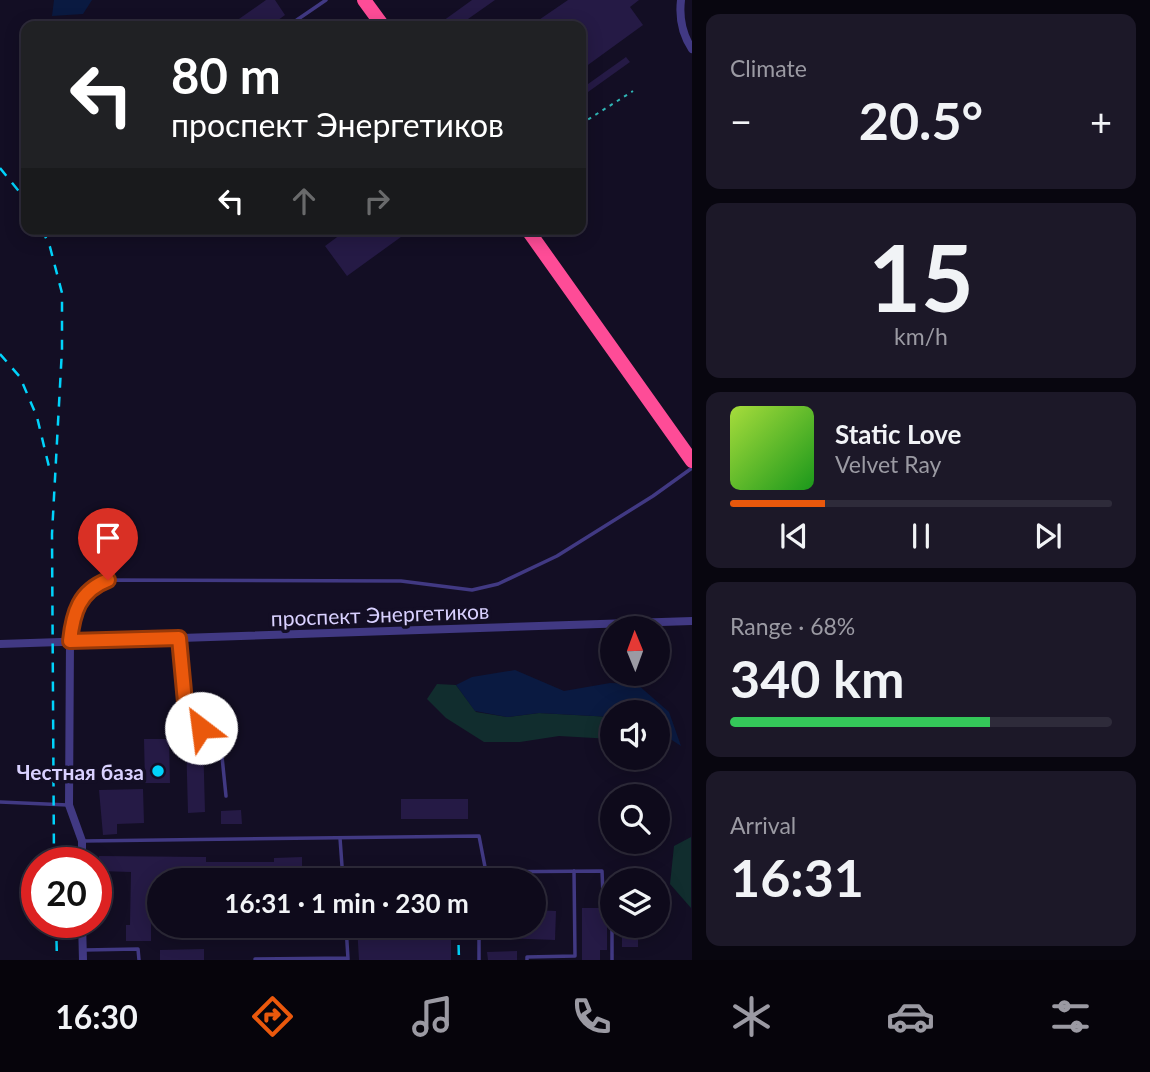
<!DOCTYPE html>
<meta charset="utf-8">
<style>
body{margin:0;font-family:Lato,sans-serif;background:#1c1828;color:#f1f3f6;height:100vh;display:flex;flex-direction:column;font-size:26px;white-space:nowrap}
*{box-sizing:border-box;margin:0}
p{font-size:23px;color:#9b9aa3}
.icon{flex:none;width:38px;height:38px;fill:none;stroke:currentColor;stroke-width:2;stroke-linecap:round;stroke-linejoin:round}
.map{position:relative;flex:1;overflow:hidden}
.drawer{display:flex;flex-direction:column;gap:14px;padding:14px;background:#08060f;width:458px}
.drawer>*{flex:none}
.top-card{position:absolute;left:21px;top:21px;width:565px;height:214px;border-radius:14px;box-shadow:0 4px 18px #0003,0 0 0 2px #2e2b3a;background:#202124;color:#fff;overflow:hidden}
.needle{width:46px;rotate:359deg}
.controls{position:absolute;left:600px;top:616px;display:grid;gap:14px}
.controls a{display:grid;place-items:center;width:70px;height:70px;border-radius:50%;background:#0e0a1b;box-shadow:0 4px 18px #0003,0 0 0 2px #2e2b3a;font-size:35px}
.speed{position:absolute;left:21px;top:847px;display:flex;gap:14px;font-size:35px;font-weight:700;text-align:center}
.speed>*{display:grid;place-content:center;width:91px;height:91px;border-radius:50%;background:#0e0a1b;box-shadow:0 4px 18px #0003,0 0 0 2px #2e2b3a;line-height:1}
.speed .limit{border:10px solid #d22;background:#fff;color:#111}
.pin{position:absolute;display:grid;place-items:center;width:60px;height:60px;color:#fff;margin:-72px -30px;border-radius:50% 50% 50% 0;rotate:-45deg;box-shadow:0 0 7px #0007}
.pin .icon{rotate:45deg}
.me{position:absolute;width:77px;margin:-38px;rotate:330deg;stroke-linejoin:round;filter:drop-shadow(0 0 5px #0008)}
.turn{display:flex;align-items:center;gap:24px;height:147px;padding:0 35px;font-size:32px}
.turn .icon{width:91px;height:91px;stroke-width:2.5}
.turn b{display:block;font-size:49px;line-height:60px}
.lanes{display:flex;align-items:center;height:66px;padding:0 35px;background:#0003;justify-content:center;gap:35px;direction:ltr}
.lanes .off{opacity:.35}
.big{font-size:52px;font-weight:700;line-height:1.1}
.drawer .tile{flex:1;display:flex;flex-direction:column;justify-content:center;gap:10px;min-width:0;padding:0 24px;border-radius:14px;background:#1c1828}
.drawer .dial{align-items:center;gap:0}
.dial b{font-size:91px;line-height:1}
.song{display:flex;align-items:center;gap:21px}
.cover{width:84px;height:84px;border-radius:10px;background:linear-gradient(135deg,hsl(80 70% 55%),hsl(120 70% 35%))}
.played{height:7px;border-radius:4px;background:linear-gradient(90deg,#ea580c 25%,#2e2b3a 25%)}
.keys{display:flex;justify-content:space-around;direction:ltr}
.heat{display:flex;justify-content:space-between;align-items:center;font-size:38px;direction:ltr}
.charge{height:10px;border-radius:5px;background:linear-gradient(90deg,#34c759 68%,#2e2b3a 0)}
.trip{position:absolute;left:147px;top:868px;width:399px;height:70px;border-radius:35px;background:#0e0a1b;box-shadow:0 4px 18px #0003,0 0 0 2px #2e2b3a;font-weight:700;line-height:70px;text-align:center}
.tabs{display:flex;height:112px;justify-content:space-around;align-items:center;background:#06040b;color:#9b9aa3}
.tabs .icon{width:49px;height:49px}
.tabs .on{color:#ea580c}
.tabs b{font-size:32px;color:#f1f3f6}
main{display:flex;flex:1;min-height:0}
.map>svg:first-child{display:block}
</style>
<main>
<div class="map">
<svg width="692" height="960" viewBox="0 0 692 960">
<rect width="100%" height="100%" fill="#130e24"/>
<path fill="#112d2e" d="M437,684L456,685L476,712L507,717L539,713L612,717V739L559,736L520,742H484L446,718L427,699Z
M691,837V908L670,884L674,846Z"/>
<path fill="#0a1a41" d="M54,0H92L83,14L52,16Z
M515,670L564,691L610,683L637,684L669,712L681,746L658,731V712H612V717L539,713L507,717L475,711L456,685L472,677Z"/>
<path fill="#251a45" d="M266,0H275L285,15L270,26H229Z
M472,0H495L458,26H436Z
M568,0H639L630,7L643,25L581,70V26H530Z
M626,57L630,62L581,97V89Z
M348,229H412L347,276L325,246Z
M203,737L205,812L188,813L186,738Z
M144,739H169L170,783H145Z
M143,789L144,823L117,824V834L103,835L99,790Z
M401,799H468V819H401Z
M241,810L242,824H221V811Z
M99,856L206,857V862H274V858L302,857V877H206V880H159V921H151V941H126V925H130L131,872L99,871Z
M450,870V880H356V873Z
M582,908H607V950H600V960H582Z
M534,910L556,911L555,940L503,938L504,926H534Z
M357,926H451V960H359Z
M622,926H638V947H622Z
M204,949V960H160V950Z
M517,951V960H488L487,952Z"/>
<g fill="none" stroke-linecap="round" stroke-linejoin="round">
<path stroke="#2fb5b5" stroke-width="2" stroke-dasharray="3.5 5" stroke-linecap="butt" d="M581,124L633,91"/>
<path stroke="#413983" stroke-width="3.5" d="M288,26L326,0
M313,231L316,229
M70,640C73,612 79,590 108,580L401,581L472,590L498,584L557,556L653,496L692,468
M179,640L185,713L201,728L220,737L226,796
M0,802L68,805
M340,838L343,880
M84,841L479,836L486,872L478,877V880
M486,872L602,871L603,895
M346,926L348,959
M479,926V960
M84,950L138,949L139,960
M255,959L348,958
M527,960V957L575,956L574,871
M612,960V921"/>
<path stroke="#413983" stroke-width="8" d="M681,0C679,17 682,34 692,49
M70,641L69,805L82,841V863
M0,644L692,621
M82,922L83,960"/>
<path stroke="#fe4c97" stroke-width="14" d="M364,0L383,26
M527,229L692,461"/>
<path stroke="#01d3fb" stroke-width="2.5" stroke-dasharray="10 9" stroke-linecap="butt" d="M0,168L26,200
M42,229L50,247L62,293V349L52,534L54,863
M0,354L20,377L37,417L50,471
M56,922L57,960
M458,926L459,960"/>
</g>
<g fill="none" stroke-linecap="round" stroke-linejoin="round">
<defs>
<path id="route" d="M108,580C79,591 73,613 70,641L179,638L186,713L201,728"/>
</defs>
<use href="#route" stroke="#983908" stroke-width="18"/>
<use href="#route" stroke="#ea580c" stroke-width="12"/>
</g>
<circle fill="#01d3fb" stroke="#130e24" stroke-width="2.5" cx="158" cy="771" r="7"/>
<g text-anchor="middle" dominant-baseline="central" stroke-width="7" stroke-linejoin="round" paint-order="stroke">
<g font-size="21" fill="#d9d1ff" stroke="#130e24">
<text transform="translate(380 614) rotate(-2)">проспект Энергетиков</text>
</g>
<g font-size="21" font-weight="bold" fill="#d9d1ff" stroke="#130e24" text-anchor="end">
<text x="144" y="771">Честная база</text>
</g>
</g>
</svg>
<div class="controls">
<a><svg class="needle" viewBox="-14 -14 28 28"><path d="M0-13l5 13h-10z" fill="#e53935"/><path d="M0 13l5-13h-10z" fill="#9b9aa3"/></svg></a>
<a><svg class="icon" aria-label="sound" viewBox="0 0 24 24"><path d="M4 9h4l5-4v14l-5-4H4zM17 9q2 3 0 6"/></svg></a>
<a><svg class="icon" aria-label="search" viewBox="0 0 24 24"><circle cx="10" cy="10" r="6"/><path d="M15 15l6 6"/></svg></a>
<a><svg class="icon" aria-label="layers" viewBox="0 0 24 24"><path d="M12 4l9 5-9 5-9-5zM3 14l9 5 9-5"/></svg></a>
</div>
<div class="speed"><div class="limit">20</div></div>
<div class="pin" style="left:108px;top:580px;background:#d93025"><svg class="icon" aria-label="arrive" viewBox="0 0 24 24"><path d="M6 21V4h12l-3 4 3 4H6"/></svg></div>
<svg class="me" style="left:201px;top:728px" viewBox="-20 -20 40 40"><circle r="19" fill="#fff"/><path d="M0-13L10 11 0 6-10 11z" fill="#ea580c"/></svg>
<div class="trip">16:31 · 1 min · 230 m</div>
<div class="top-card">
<div class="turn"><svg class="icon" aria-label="left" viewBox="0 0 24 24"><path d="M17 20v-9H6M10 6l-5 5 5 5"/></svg><div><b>80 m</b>проспект Энергетиков</div></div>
<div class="lanes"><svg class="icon" aria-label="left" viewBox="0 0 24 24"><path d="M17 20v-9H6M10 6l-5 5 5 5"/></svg><svg class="icon off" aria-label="ahead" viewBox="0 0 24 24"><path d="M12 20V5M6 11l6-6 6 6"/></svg><svg class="icon off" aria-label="right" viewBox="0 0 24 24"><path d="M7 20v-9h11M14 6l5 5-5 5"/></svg></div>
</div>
</div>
<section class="drawer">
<div class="tile"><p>Climate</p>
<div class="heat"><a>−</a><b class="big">20.5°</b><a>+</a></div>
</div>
<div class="tile dial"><b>15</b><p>km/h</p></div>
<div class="tile">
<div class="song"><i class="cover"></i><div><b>Static Love</b><p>Velvet Ray</p></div></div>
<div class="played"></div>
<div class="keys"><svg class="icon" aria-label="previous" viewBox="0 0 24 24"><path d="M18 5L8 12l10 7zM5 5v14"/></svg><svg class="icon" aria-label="pause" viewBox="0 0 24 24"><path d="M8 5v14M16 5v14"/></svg><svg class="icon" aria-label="next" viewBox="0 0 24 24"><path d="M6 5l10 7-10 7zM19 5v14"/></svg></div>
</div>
<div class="tile"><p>Range · 68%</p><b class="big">340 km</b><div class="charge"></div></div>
<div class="tile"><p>Arrival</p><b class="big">16:31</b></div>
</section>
</main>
<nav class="tabs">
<b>16:30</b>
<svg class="icon on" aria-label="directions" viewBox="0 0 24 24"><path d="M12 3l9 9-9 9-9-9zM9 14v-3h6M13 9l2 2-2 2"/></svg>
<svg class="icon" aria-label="music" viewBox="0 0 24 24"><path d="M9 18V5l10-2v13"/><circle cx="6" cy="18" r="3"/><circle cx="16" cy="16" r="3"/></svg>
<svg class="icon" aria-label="phone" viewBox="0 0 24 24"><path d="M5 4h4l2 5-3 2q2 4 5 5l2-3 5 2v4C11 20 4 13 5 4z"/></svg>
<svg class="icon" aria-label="climate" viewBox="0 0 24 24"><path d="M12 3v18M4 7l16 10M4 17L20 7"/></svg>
<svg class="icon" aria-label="car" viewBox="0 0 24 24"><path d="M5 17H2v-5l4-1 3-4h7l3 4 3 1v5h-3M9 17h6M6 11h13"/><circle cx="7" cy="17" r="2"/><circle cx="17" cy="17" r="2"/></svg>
<svg class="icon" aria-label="filters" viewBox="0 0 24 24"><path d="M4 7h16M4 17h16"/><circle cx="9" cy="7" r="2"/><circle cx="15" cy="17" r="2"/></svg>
</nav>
